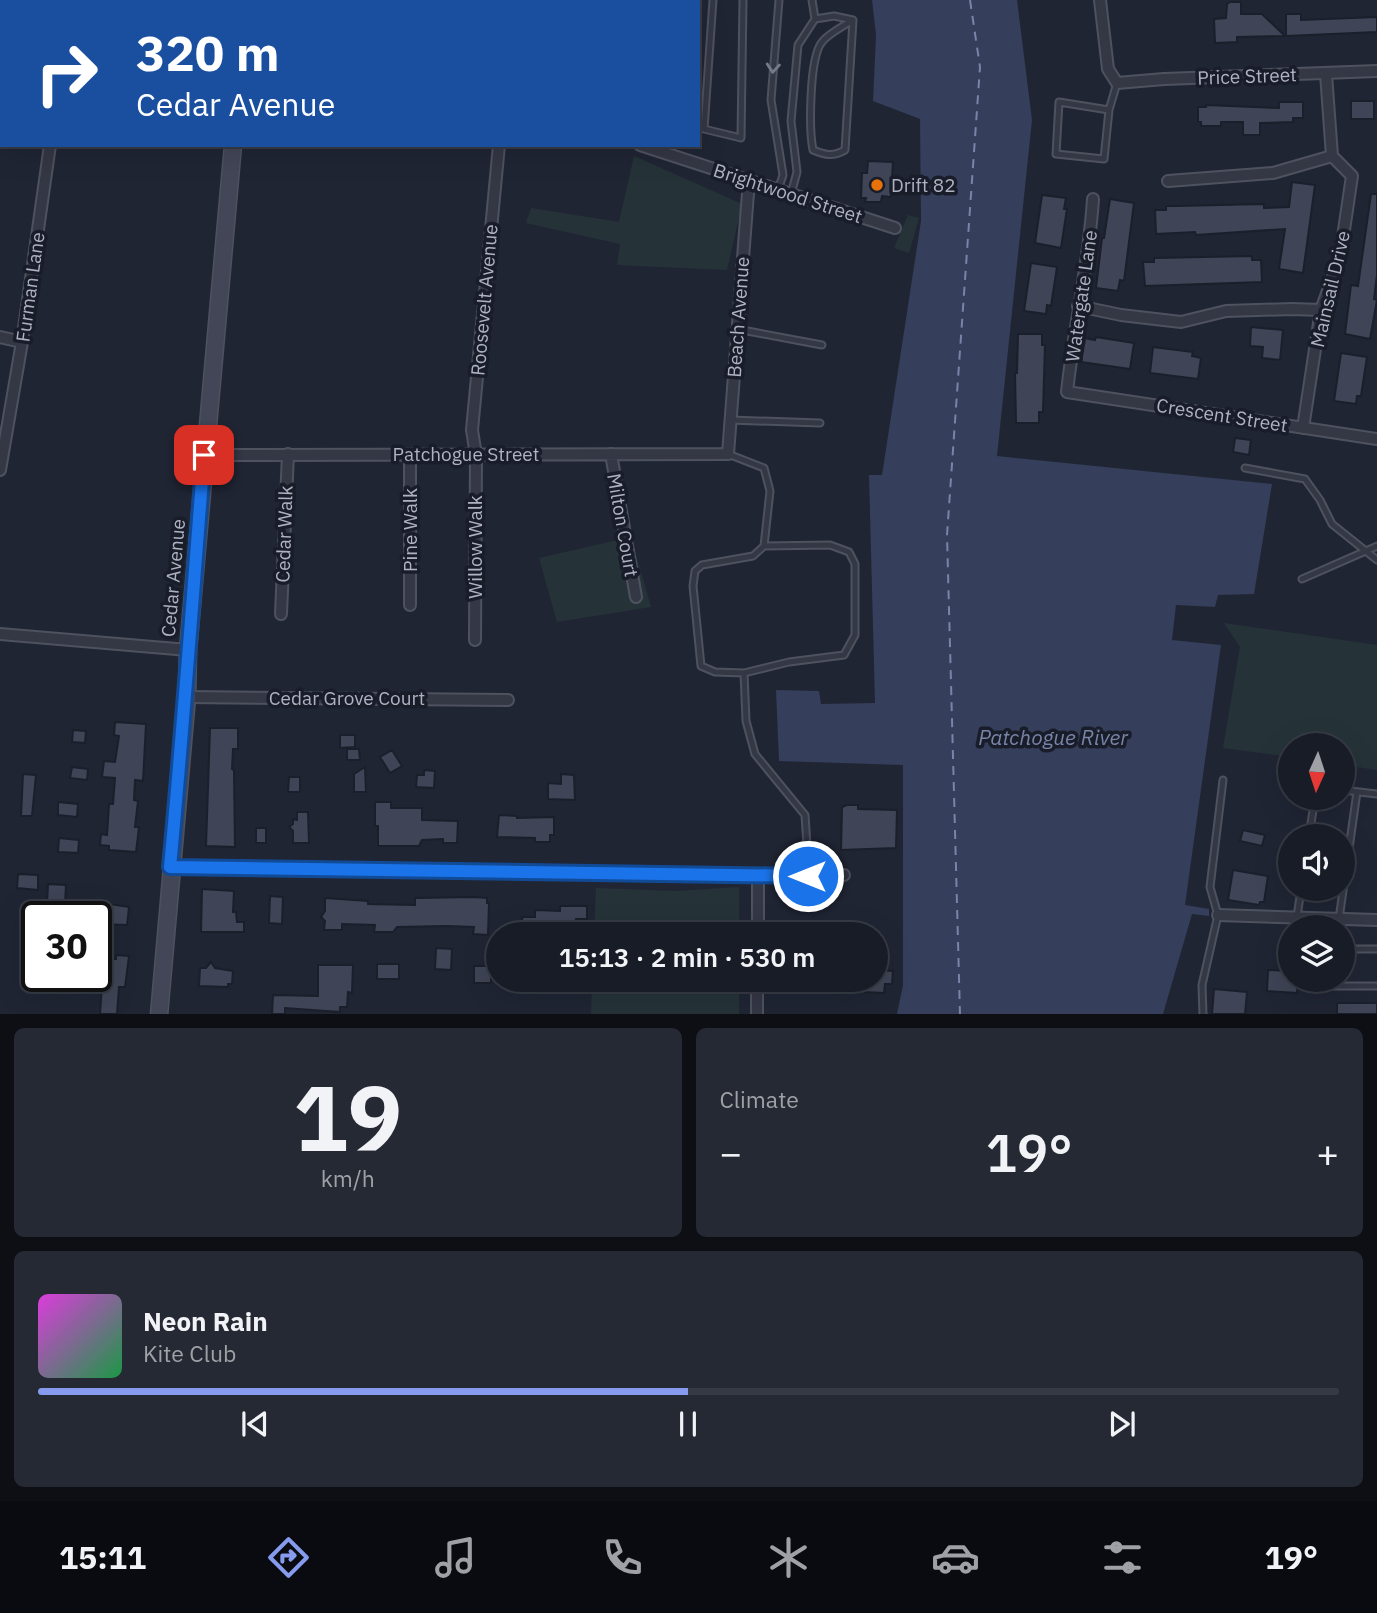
<!DOCTYPE html>
<meta charset="utf-8">
<style>
body{margin:0;font-family:"IBM Plex Sans",sans-serif;background:#252933;color:#f1f3f6;height:100vh;display:flex;flex-direction:column;font-size:26px;white-space:nowrap}
*{box-sizing:border-box;margin:0}
p{font-size:23px;color:#9fa1a7}
.icon{flex:none;width:38px;height:38px;fill:none;stroke:currentColor;stroke-width:2;stroke-linecap:round;stroke-linejoin:round}
.map{position:relative;height:1014px;overflow:hidden}
.drawer{display:flex;flex-direction:column;gap:14px;padding:14px;background:#0d0f15;flex:1}
.drawer>*{flex:none}
.guide{position:absolute;left:0px;top:0px;width:700px;height:147px;box-shadow:0 7px 28px #0002,0 0 0 2px #363a44;background:#1a4fa0;color:#fff;overflow:hidden}
.needle{width:46px;rotate:183deg}
.tools{position:absolute;left:1278px;top:733px;display:grid;gap:14px}
.tools a{display:grid;place-items:center;width:77px;height:77px;border-radius:50%;background:#181c27;box-shadow:0 7px 28px #0002,0 0 0 2px #363a44;font-size:35px}
.speed{position:absolute;left:21px;top:901px;display:flex;gap:14px;font-size:35px;font-weight:700;text-align:center}
.speed>*{display:grid;place-content:center;width:91px;height:91px;border-radius:50%;background:#181c27;box-shadow:0 7px 28px #0002,0 0 0 2px #363a44;line-height:1}
.speed .limit{border:4px solid #111;border-radius:10px;background:#fff;color:#111}
.pin{position:absolute;display:grid;place-items:center;width:60px;height:60px;color:#fff;margin:-30px;border-radius:14px;box-shadow:0 4px 10px #0006}
.me{position:absolute;width:77px;margin:-38px;rotate:270deg;stroke-linejoin:round;filter:drop-shadow(0 0 5px #0008)}
.turn{display:flex;align-items:center;gap:24px;height:147px;padding:0 21px;font-size:32px}
.turn .icon{width:91px;height:91px;stroke-width:2.5}
.turn b{display:block;font-size:49px;line-height:60px}
.big{font-size:52px;font-weight:600;line-height:1.1}
.drawer .tile{flex:1;display:flex;flex-direction:column;justify-content:center;gap:10px;min-width:0;padding:0 24px;border-radius:10px;background:#252933}
.drawer .dial{align-items:center;gap:0}
.dial b{font-size:91px;line-height:1}
.song{display:flex;align-items:center;gap:21px}
.cover{width:84px;height:84px;border-radius:10px;background:linear-gradient(135deg,hsl(300 70% 55%),hsl(140 70% 35%))}
.played{height:7px;border-radius:4px;background:linear-gradient(90deg,#869bee 50%,#363a44 50%)}
.keys{display:flex;justify-content:space-around;direction:ltr}
.heat{display:flex;justify-content:space-between;align-items:center;font-size:38px;direction:ltr}
.drawer .tiles{flex:1;display:grid;gap:14px;grid-template-columns:1fr 1fr}
.tile:last-child{grid-column:span 2}
.trip{position:absolute;left:486px;top:922px;width:402px;height:70px;border-radius:35px;background:#181c27;box-shadow:0 7px 28px #0002,0 0 0 2px #363a44;font-weight:600;line-height:70px;text-align:center}
.menu{display:flex;height:112px;justify-content:space-around;align-items:center;background:#0a0b10;color:#9fa1a7}
.menu .icon{width:49px;height:49px}
.menu .selected{color:#869bee}
.menu b{font-size:32px;color:#f1f3f6}
.map>svg:first-child{display:block}
</style>
<div class="map">
<svg width="1377" height="1015" viewBox="0 0 1377 1015">
<rect width="100%" height="100%" fill="#202534"/>
<path fill="#253338" d="M634,156L742,204L727,270L617,265L620,244L526,223L531,208L619,222Z
M908,215L919,218L909,253L894,248Z
M631,537L651,607L557,622L539,558Z
M1224,623L1377,645V770L1342,765V746H1290V757L1223,748L1240,647Z
M739,887V934H594L596,888L676,891Z
M592,980H739V1014H591Z"/>
<path fill="#353e5a" d="M872,0H1017L1032,120L997,456L1272,484L1254,594L1218,595L1215,607L1176,605L1172,640L1221,645L1185,905L1209,909V916L1192,914L1163,1014H897L903,985V765L779,761L776,690L819,691L821,704L875,703L869,475H882L921,221L920,119L873,101L876,35Z"/>
<g fill="none" stroke-linecap="round" stroke-linejoin="round">
<path stroke="#7884a8" stroke-width="2" stroke-dasharray="9 7" stroke-linecap="butt" d="M960,1015L947,535L980,67L970,0"/>
</g>
<path fill="#3f4456" stroke="#1b1f2b" stroke-width="2" d="M1230,2H1241V14H1262L1285,36L1237,37V42L1215,43L1214,19L1226,18L1227,4Z
M1286,14H1301V20L1377,17V32L1286,36Z
M1351,101H1374V119H1351Z
M1279,102H1303V118H1293V122L1260,123V135H1243V122H1221V126H1201V122H1198V107H1206V105L1279,108Z
M868,161L893,162L891,197L882,196L881,202H865L866,198H861L862,173H867Z
M1292,182L1315,185L1303,273L1279,269L1285,229L1196,235L1195,232L1156,234L1155,210H1166V206H1177L1264,204V208L1289,207Z
M1371,194H1377V275L1374,299L1377,300L1370,339L1345,334L1351,285L1358,286Z
M1042,195L1066,198L1064,209H1067L1061,248L1035,243Z
M1110,199L1134,203L1124,281L1120,280L1118,291L1096,288L1102,238H1104Z
M1252,256V260H1261L1262,282L1145,286L1143,262H1154V258Z
M1031,263L1057,267L1051,306L1047,305L1046,314L1024,311Z
M1251,327L1283,330L1280,360L1262,358L1263,347L1250,346Z
M1018,334H1042V345H1045L1043,412H1039V423H1016L1015,373H1017Z
M1096,337L1134,343L1130,369L1081,362L1085,338L1095,340Z
M1153,347L1193,352L1192,356L1201,358L1198,379L1150,373Z
M1341,353L1367,357L1361,396H1357L1356,404L1334,401Z
M1235,438L1251,440L1249,455L1233,452Z
M115,722L146,724L143,781L135,780L134,800L138,801L135,827H139L136,852L109,850V846L100,845L101,834L107,835L109,804H113L115,778L102,777L104,761L115,762L119,736L114,735Z
M210,728H238V749H233L232,769L234,770L235,847L206,846Z
M73,730L86,731L85,743L72,742Z
M340,735H355V747L340,748Z
M347,749H359L360,760H347Z
M392,750L402,766L390,773L380,757Z
M72,767L88,769L87,780L70,778Z
M365,767L366,792H354V774Z
M424,770L435,771L434,788L416,787L417,775H424Z
M23,774L36,775L32,816H21Z
M561,774L574,775L575,800L548,799V783L561,784Z
M289,777H300V792H288Z
M58,802L78,804L77,817L58,815Z
M375,802H391V808H422V820L458,821L457,843H443V839L422,840L419,846H378V826H375Z
M847,805H858V809L897,810L896,848L841,850L842,807Z
M297,812H308L309,843H293V831L289,827L293,824V819L297,820Z
M499,815L517,816V818L554,817V835H550V842H535V838L497,837Z
M256,828H266V843H256Z
M1243,830L1265,835L1262,846L1240,841Z
M59,838L79,840L78,853L58,852Z
M1233,870L1268,876L1264,902H1260L1259,905L1228,900Z
M18,874L38,875V890L17,888Z
M48,884L66,885L65,904L47,903Z
M202,889L234,891L233,912H236L237,922H244V932H201Z
M270,896L283,897L282,924L269,923Z
M474,897L487,898V903H489L488,935L473,934L474,927L447,926L397,927L393,932H374L375,925L342,924V930H324L325,921L321,917L325,911V898L368,901V904L415,905V898Z
M103,903L129,907L127,925L101,924Z
M560,906H587V919H576L575,933L523,934L522,917H535V910L560,911Z
M436,948L452,949L451,970L435,969Z
M116,955L129,956L125,987H119L117,1014H100L102,984H96V966H104V959H116Z
M211,962L215,968L233,971L232,984H228V987L199,986L200,968H206Z
M377,964H399V979H377Z
M318,965H353L352,993L348,992L347,1007H340V1012L285,1008V1014H272L273,995L318,996Z
M474,966H491V983H474Z
M877,970L893,971L892,984H885L884,993L865,992L866,980H877Z
M1268,970L1290,971V980H1298L1297,993L1267,991Z
M1214,989L1247,992L1245,1014H1212Z
M1337,1003H1377V1014H1337Z"/>
<g fill="none" stroke-linecap="round" stroke-linejoin="round">
<defs>
<path id="lane" d="M713,0L704,129L741,138L743,0
M815,19L834,16L853,20
M853,20L845,150C833,157 825,155 813,150C809,130 809,58 822,42C829,33 844,26 853,20Z
M1109,110L1059,102L1056,154L1104,159L1109,110L1117,83
M778,190L783,175L771,100L779,0
M791,194L797,172L791,121L798,45L815,19L812,0
M737,329L822,345
M730,420L820,423
M728,454L764,468L770,491L764,546L753,556L702,565L695,571L693,586L701,666L715,672L744,673L746,721L755,754L805,815L809,876
M1245,468L1305,479L1320,500L1332,524L1377,560
M1302,579L1377,546
M744,673L789,662L844,655L855,635V564L849,552L830,545L764,546
M1342,790L1377,794
M1309,836L1315,798
M1297,917L1301,889
M1339,919L1357,792
M1342,949H1377
M1328,980V986H1377
M1203,1015L1202,985L1218,915L1210,887L1223,780"/>
<path id="street" d="M1100,0L1108,69L1117,83L1164,79L1377,71
M70,2L71,0
M577,2V0
M640,145L895,228
M1168,181L1273,173L1332,156
M1093,199C1089,264 1074,327 1067,392L1377,439
M1078,306L1121,315L1181,322L1226,311L1292,309L1321,310
M0,337L22,342
M1303,428L1321,310L1340,257L1352,176L1332,156L1326,74
M611,454L636,597
M204,455L728,454L749,180
M0,470L22,342L50,145
M410,605V455
M281,614L288,454
M0,634L188,650
M475,640L476,455L472,430L499,145
M187,697L508,700
M170,867L758,876L844,875
M1218,915L1377,920
M758,934V876
M757,1015V980"/>
<path id="secondary" d="M246,2V0
M159,1015L187,697L188,650L233,145"/>
</defs>
<use href="#lane" stroke="#4e525f" stroke-width="9"/>
<use href="#street" stroke="#4e525f" stroke-width="14"/>
<use href="#secondary" stroke="#4e525f" stroke-width="19"/>
<use href="#lane" stroke="#343744" stroke-width="5"/>
<use href="#street" stroke="#343744" stroke-width="10"/>
<use href="#secondary" stroke="#424657" stroke-width="16"/>
</g>
<defs><path id="oneway-chevron" d="M-2-3.5L2.5 0L-2 3.5" fill="none" stroke-width="1.6" stroke-linecap="round" stroke-linejoin="round" transform="scale(1.75)"/></defs>
<use stroke="#777b89" href="#oneway-chevron" transform="translate(773 68) rotate(95)"/>
<g fill="none" stroke-linecap="round" stroke-linejoin="round">
<defs>
<path id="route" d="M204,455C193,593 183,730 170,867L808,876"/>
</defs>
<use href="#route" stroke="#114b97" stroke-width="18"/>
<use href="#route" stroke="#1a73e8" stroke-width="12"/>
</g>
<circle fill="#e8710a" stroke="#191d29" stroke-width="2.5" cx="877" cy="185" r="7"/>
<g text-anchor="middle" dominant-baseline="central" stroke-width="7" stroke-linejoin="round" paint-order="stroke">
<g font-size="19" fill="#aeb2c1" stroke="#191d29">
<text transform="translate(1247 76) rotate(-2)">Price Street</text>
<text transform="translate(788 193) rotate(18)">Brightwood Street</text>
<text transform="translate(30 287) rotate(-82)">Furman Lane</text>
<text transform="translate(1330 289) rotate(-77)">Mainsail Drive</text>
<text transform="translate(1081 296) rotate(-82)">Watergate Lane</text>
<text transform="translate(484 300) rotate(-85)">Roosevelt Avenue</text>
<text transform="translate(738 317) rotate(-86)">Beach Avenue</text>
<text transform="translate(1222 415) rotate(9)">Crescent Street</text>
<text x="466" y="454">Patchogue Street</text>
<text transform="translate(623 525) rotate(80)">Milton Court</text>
<text transform="translate(410 530) rotate(-90)">Pine Walk</text>
<text transform="translate(284 534) rotate(-88)">Cedar Walk</text>
<text transform="translate(475 547) rotate(-90)">Willow Walk</text>
<text transform="translate(173 578) rotate(-85)">Cedar Avenue</text>
<text x="347" y="698">Cedar Grove Court</text>
</g>
<g font-size="19" fill="#aeb2c1" stroke="#191d29" text-anchor="start">
<text x="891" y="185">Drift 82</text>
</g>
<g font-size="21" font-style="italic" fill="#7884a8" stroke="#191d29">
<text x="1053" y="737">Patchogue River</text>
</g>
</g>
</svg>
<div class="tools">
<a><svg class="needle" viewBox="-14 -14 28 28"><path d="M0-13l5 13h-10z" fill="#e53935"/><path d="M0 13l5-13h-10z" fill="#9fa1a7"/></svg></a>
<a><svg class="icon" aria-label="sound" viewBox="0 0 24 24"><path d="M4 9h4l5-4v14l-5-4H4zM17 9q2 3 0 6"/></svg></a>
<a><svg class="icon" aria-label="layers" viewBox="0 0 24 24"><path d="M12 4l9 5-9 5-9-5zM3 14l9 5 9-5"/></svg></a>
</div>
<div class="speed"><div class="limit">30</div></div>
<div class="pin" style="left:204px;top:455px;background:#d93025"><svg class="icon" aria-label="arrive" viewBox="0 0 24 24"><path d="M6 21V4h12l-3 4 3 4H6"/></svg></div>
<svg class="me" style="left:808px;top:876px" viewBox="-20 -20 40 40"><circle r="17" fill="#1a73e8" stroke="#fff" stroke-width="3"/><path d="M0-11L8 9 0 5-8 9z" fill="#fff"/></svg>
<div class="trip">15:13 · 2 min · 530 m</div>
<div class="guide">
<div class="turn"><svg class="icon" aria-label="right" viewBox="0 0 24 24"><path d="M7 20v-9h11M14 6l5 5-5 5"/></svg><div><b>320 m</b>Cedar Avenue</div></div>
</div>
</div>
<section class="drawer">
<div class="tiles">
<div class="tile dial"><b>19</b><p>km/h</p></div>
<div class="tile"><p>Climate</p>
<div class="heat"><a>−</a><b class="big">19°</b><a>+</a></div>
</div>
<div class="tile">
<div class="song"><i class="cover"></i><div><b>Neon Rain</b><p>Kite Club</p></div></div>
<div class="played"></div>
<div class="keys"><svg class="icon" aria-label="previous" viewBox="0 0 24 24"><path d="M18 5L8 12l10 7zM5 5v14"/></svg><svg class="icon" aria-label="pause" viewBox="0 0 24 24"><path d="M8 5v14M16 5v14"/></svg><svg class="icon" aria-label="next" viewBox="0 0 24 24"><path d="M6 5l10 7-10 7zM19 5v14"/></svg></div>
</div>
</div>
</section>
<nav class="menu">
<b>15:11</b>
<svg class="icon selected" aria-label="directions" viewBox="0 0 24 24"><path d="M12 3l9 9-9 9-9-9zM9 14v-3h6M13 9l2 2-2 2"/></svg>
<svg class="icon" aria-label="music" viewBox="0 0 24 24"><path d="M9 18V5l10-2v13"/><circle cx="6" cy="18" r="3"/><circle cx="16" cy="16" r="3"/></svg>
<svg class="icon" aria-label="phone" viewBox="0 0 24 24"><path d="M5 4h4l2 5-3 2q2 4 5 5l2-3 5 2v4C11 20 4 13 5 4z"/></svg>
<svg class="icon" aria-label="climate" viewBox="0 0 24 24"><path d="M12 3v18M4 7l16 10M4 17L20 7"/></svg>
<svg class="icon" aria-label="car" viewBox="0 0 24 24"><path d="M5 17H2v-5l4-1 3-4h7l3 4 3 1v5h-3M9 17h6M6 11h13"/><circle cx="7" cy="17" r="2"/><circle cx="17" cy="17" r="2"/></svg>
<svg class="icon" aria-label="filters" viewBox="0 0 24 24"><path d="M4 7h16M4 17h16"/><circle cx="9" cy="7" r="2"/><circle cx="15" cy="17" r="2"/></svg>
<b>19°</b>
</nav>
